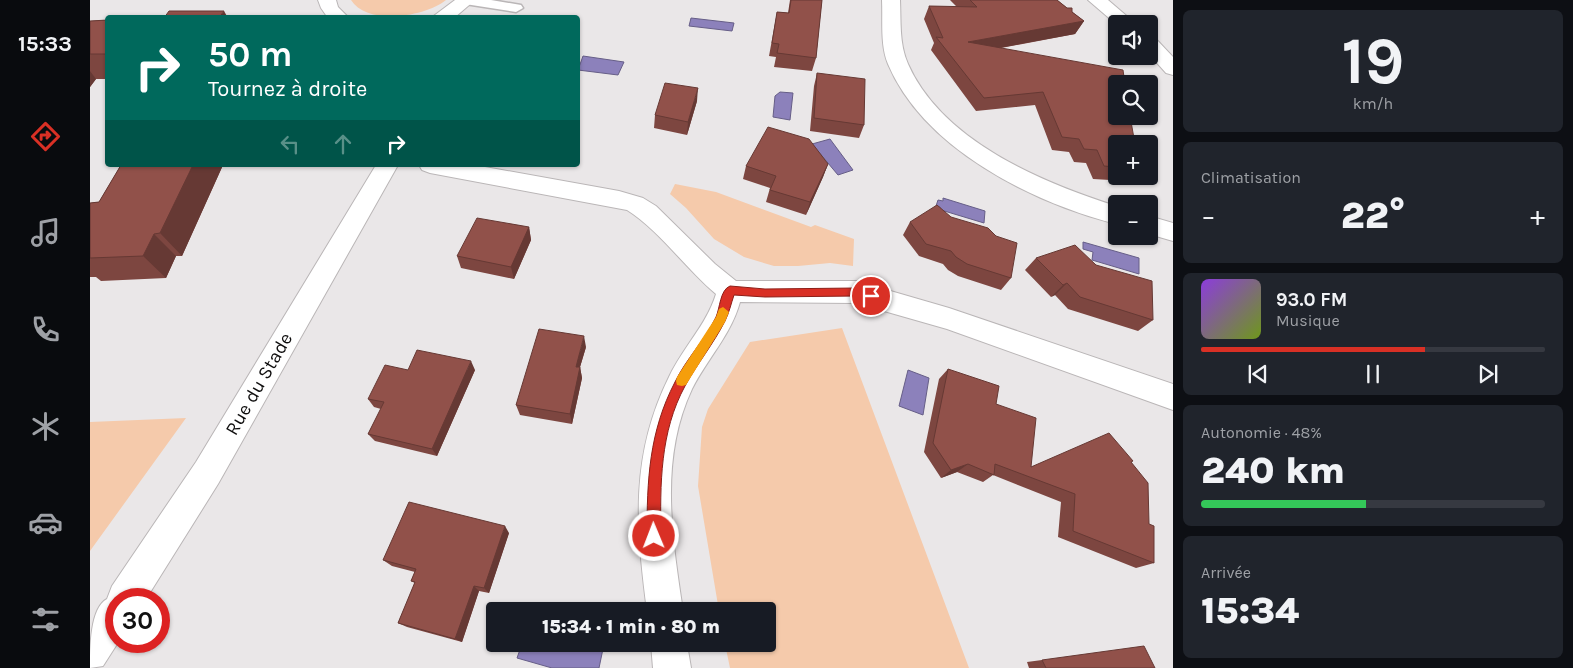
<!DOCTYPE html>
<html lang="fr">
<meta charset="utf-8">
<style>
body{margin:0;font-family:Karla,sans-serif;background:#20242c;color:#f1f3f6;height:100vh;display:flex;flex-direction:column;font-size:19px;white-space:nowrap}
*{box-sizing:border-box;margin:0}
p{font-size:16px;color:#9ea1a6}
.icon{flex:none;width:28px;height:28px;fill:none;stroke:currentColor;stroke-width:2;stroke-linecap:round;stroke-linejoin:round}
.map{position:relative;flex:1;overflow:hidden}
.sheet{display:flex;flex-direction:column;gap:10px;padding:10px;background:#0d0f14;width:400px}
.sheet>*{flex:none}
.top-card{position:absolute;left:15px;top:15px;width:475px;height:152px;border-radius:5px;box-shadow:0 1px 4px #0004;background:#00695c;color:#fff;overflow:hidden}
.buttons{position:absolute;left:1018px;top:15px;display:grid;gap:10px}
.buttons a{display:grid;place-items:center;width:50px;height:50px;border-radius:5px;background:#171b24;box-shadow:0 1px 4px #0004;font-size:25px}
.speed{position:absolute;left:15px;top:588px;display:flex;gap:10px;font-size:25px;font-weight:700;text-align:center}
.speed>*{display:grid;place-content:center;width:65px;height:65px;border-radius:50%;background:#171b24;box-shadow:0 1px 4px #0004;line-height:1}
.speed .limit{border:8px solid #d22;background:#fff;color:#111}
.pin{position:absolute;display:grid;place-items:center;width:42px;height:42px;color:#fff;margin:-21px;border:2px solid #fff;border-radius:50%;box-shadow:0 1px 5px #0007}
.me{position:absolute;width:55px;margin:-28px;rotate:359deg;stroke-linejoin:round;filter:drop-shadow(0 0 4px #0008)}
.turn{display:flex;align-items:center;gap:18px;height:105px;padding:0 20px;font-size:22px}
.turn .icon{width:65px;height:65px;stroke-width:2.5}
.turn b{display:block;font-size:35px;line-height:42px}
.lanes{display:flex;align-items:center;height:48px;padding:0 20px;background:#0003;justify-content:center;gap:25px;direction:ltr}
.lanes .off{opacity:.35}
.big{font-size:38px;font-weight:800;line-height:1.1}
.sheet .widget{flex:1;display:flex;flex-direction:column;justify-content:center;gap:8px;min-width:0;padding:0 18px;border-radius:8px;background:#20242c}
.sheet .dial{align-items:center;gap:0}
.dial b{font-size:65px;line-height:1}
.song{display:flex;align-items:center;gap:15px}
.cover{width:60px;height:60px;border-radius:8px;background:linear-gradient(135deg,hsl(270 70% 55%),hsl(80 70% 35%))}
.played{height:5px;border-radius:2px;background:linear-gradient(90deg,#d93025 65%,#363941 65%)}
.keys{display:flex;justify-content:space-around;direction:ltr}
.heat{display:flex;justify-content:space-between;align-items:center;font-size:28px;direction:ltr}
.charge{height:8px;border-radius:4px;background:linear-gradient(90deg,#34c759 48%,#363941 0)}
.trip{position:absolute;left:396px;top:602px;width:290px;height:50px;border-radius:5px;background:#171b24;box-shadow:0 1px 4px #0004;font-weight:800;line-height:50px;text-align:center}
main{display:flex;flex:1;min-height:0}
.tab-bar{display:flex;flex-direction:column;width:90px;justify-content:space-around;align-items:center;background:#090b0e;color:#9ea1a6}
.tab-bar .icon{width:35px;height:35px}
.tab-bar .on{color:#d93025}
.tab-bar b{font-size:22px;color:#f1f3f6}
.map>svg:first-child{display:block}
</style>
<main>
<nav class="tab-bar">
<b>15:33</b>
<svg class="icon on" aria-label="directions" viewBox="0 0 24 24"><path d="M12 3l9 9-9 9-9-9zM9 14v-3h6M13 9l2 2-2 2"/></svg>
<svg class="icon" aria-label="music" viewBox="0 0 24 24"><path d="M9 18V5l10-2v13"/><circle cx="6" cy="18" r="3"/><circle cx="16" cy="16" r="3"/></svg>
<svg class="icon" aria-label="phone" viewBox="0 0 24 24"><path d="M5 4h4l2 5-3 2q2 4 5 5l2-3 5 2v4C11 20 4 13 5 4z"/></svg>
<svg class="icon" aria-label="climate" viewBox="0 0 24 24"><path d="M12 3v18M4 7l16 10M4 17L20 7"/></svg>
<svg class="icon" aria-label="car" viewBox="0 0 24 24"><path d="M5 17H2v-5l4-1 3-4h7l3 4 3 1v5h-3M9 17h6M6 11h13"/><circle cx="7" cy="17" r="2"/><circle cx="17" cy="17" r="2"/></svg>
<svg class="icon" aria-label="filters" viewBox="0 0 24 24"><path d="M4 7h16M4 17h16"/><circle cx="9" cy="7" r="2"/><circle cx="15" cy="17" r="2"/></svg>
</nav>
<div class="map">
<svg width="1083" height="668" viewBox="0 0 1083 668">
<rect width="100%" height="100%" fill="#eae7e8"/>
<path fill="#f5caab" d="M261,0H356C335,17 277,26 261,0Z
M585,184L626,192L721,227L725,225L764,239L763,266L740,263L708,266H684L654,257L624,239L596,208L580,194Z
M752,328L879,668H640L635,644H678V611H629L608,486L612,427L618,409L660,342Z
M96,418L0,551V422Z"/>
<path fill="#8c81bb" stroke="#665e87" d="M601,18L644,23L642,31L599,26Z
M493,56L534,62L528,75L488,70Z
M690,92L703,93L700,120L683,117L685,96Z
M740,139L763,170L748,175L722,144Z
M853,198L895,211L894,223L851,210L850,207L846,206L848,200L853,201Z
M993,242L1049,258V274L1002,260L1003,252L993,249Z
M818,370L839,378L833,415L809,406Z
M432,644H514L509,668H462L427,658Z"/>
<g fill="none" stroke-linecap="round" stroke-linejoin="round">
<defs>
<path id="service" d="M368,0H401L431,5L433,8L426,12L375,4Z"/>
<path id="minor" d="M792,0H810C811,21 809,44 818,64C852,141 951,182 1026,206V224C942,202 834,149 798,64C790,45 793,21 792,0Z
M998,0H1018L1046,24H1026Z
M1059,37L1066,39L1083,57V75L1076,73L1059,54Z
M286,165H308L128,484L56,599H26V641H29L13,666L0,668C0,648 0,608 17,599L22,586L106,462Z
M329,165H384L529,191L553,198L566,206L625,264L646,281H766L859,308L1083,384V410L857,329L766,303L650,302C641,335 617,359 602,389C569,459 582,537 593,611H557C546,526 540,456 579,377C593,347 616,326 626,294C596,269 569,230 537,210L340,173L332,170Z
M1059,216L1083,223V241L1059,234Z
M561,644H597L601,668H563Z"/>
<path id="tertiary" d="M228,0H246L248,7L259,18H238L231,8Z
M365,0H385L364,18H341Z"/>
</defs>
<use href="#service" stroke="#bab6b7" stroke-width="3"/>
<use href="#minor" stroke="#bab6b7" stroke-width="2"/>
<use href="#tertiary" stroke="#bab6b7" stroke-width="2"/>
<use href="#service" fill="#fff" fill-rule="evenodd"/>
<use href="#minor" fill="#fff" fill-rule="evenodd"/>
<use href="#tertiary" fill="#fff" fill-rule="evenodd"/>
</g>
<path fill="#7d4640" d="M700,0H732L726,58L722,71L684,67L686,57L679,56L687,12L698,13Z
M860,0H967L994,21L985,34L911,48L1026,144V176H1042L1037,181L1003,179L996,163L984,162L979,152L962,150L945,105L886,111L841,50L844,43L834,19L839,6L867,7Z
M18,20V79H6L0,87V21Z
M727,73L774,125L769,138L720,131L724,86Z
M607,101L597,135L564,128L565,115Z
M738,164L733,177L716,215L676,202L680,188L653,179L656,166Z
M31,165H146H133L92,256H86L76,278L11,281L6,277H0V203L9,202Z
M820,222L921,278L911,290L868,276L858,270L853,264L829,256L813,235Z
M439,227L441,240L424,279L371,268L367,256Z
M946,258L1063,320L1048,331L978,309L965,295L961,297L935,270Z
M496,347L490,367L492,378L482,424L430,415L426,405Z
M858,369L906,404L941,467L1041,462L1059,524L1064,563L1046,568L968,537L971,502L903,475L893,482L867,472L851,478L834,452L849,379Z
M318,370H385L347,456L285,441L278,434L291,409L284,407L278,399Z
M419,533L399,593L389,591L372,642L317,627L308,623L325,583L321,581L325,572L302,566L293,560Z
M952,660L1065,668H939L937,662Z"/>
<path fill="#663934" d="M134,11L138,18H129Z
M994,21L985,34L871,55L878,42Z
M0,71L6,79L0,87Z
M608,88L607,101L597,135L598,122Z
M738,164L733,177L716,215L720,202Z
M103,165H133L92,256L70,233Z
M439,227L441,240L424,279L421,267Z
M64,234L86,256L76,278L53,256Z
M977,283L965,295L961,297L973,285Z
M494,336L496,347L490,367L492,378L482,424L480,414L486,367Z
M381,361L385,370L347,456L342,449Z
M878,464L867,472L851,478L861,470Z
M415,526L419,533L399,593L394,588Z
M384,586L389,591L372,642L365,639Z"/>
<path fill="#91514a" stroke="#663934" d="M701,0H732L726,58L687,53L689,44L682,43L687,12L699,13Z
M880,0H967L977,8H982V12L994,21L878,42L1033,70L1035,84H1026V116H1040L1045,144H1026V167L1014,166L1007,150L994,149L989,139L972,137L953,92L894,98L846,37L853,38L839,6L887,7Z
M79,11H134L129,18H74Z
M18,20V54H0V21Z
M727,73L775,79L774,125L724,118Z
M575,83L608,88L598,122L565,115Z
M678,127L719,139L738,164L720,202L680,190L686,176L656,166Z
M31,165H103L70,233L64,234L53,256L0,258V203L9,202Z
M847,205L861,217L898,228L906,236L927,243L921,278L877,264L866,257L861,251L836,244L820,222Z
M387,218L439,227L421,267L367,256Z
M985,245L1006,265L1062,281L1063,320L990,297L977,283L973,285L946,258Z
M449,329L494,336L486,367H490L480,414L426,405Z
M327,350L381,361L342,449L278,434L294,402L278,399L295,365L318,370Z
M858,369L909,386L906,404L946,418L941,467L1019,433L1043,461L1041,462L1058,483L1059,524L1064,526V563L983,531L985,494L905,464L904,475L878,464L861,470L843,443Z
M319,502L415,526L394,588L384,586L365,639L308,623L325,582L321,581L326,569L293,560Z
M1054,646L1065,668H956L952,660Z"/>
<path fill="#d93025" stroke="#8d1f18" d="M640,286L675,289L766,288L785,293L786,296L781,301L766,296L675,297L644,295C641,304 639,313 635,321C624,343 607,364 595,386C570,432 570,484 571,536L569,540L564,542L559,540L557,536C557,480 559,432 585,382C596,359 615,340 626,317C630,308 630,290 640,286Z"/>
<path fill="#f59e0b" d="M633,307L639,312L635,322L596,385L592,386L587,385L586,381L587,377L626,317L629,309Z"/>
<g text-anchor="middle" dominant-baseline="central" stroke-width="5" stroke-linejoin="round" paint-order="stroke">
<g font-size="19" fill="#0f0e0e" stroke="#fff">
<text transform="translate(169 384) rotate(-60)">Rue du Stade</text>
</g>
</g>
</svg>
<div class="buttons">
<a><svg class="icon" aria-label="sound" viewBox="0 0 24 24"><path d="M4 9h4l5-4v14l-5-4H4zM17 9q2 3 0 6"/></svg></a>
<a><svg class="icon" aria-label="search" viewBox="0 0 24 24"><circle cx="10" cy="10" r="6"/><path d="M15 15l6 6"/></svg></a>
<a>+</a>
<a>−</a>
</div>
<div class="speed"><div class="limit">30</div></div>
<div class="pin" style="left:781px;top:296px;background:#d93025"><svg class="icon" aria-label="arrive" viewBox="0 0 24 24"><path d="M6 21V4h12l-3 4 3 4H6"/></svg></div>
<svg class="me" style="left:564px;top:536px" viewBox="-20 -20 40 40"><circle r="17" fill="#d93025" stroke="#fff" stroke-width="3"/><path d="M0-11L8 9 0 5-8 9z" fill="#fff"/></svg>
<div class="trip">15:34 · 1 min · 80 m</div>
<div class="top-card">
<div class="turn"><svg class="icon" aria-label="right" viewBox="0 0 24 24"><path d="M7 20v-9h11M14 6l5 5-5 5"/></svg><div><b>50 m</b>Tournez à droite</div></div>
<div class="lanes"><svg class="icon off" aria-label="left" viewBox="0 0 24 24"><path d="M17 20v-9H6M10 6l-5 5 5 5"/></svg><svg class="icon off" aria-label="ahead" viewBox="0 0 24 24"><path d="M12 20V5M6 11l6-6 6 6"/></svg><svg class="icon" aria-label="right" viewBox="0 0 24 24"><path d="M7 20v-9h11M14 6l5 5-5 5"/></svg></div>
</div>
</div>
<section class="sheet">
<div class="widget dial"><b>19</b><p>km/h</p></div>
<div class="widget"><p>Climatisation</p>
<div class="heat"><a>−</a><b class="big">22°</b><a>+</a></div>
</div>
<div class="widget">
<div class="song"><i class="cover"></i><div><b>93.0 FM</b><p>Musique</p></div></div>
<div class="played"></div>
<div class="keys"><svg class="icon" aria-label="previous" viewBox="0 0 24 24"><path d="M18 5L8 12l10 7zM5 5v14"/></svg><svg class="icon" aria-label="pause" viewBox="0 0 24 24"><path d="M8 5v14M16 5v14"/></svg><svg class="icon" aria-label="next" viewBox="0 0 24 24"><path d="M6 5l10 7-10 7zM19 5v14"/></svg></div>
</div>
<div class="widget"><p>Autonomie · 48%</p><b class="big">240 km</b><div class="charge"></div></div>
<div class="widget"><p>Arrivée</p><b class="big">15:34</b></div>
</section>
</main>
